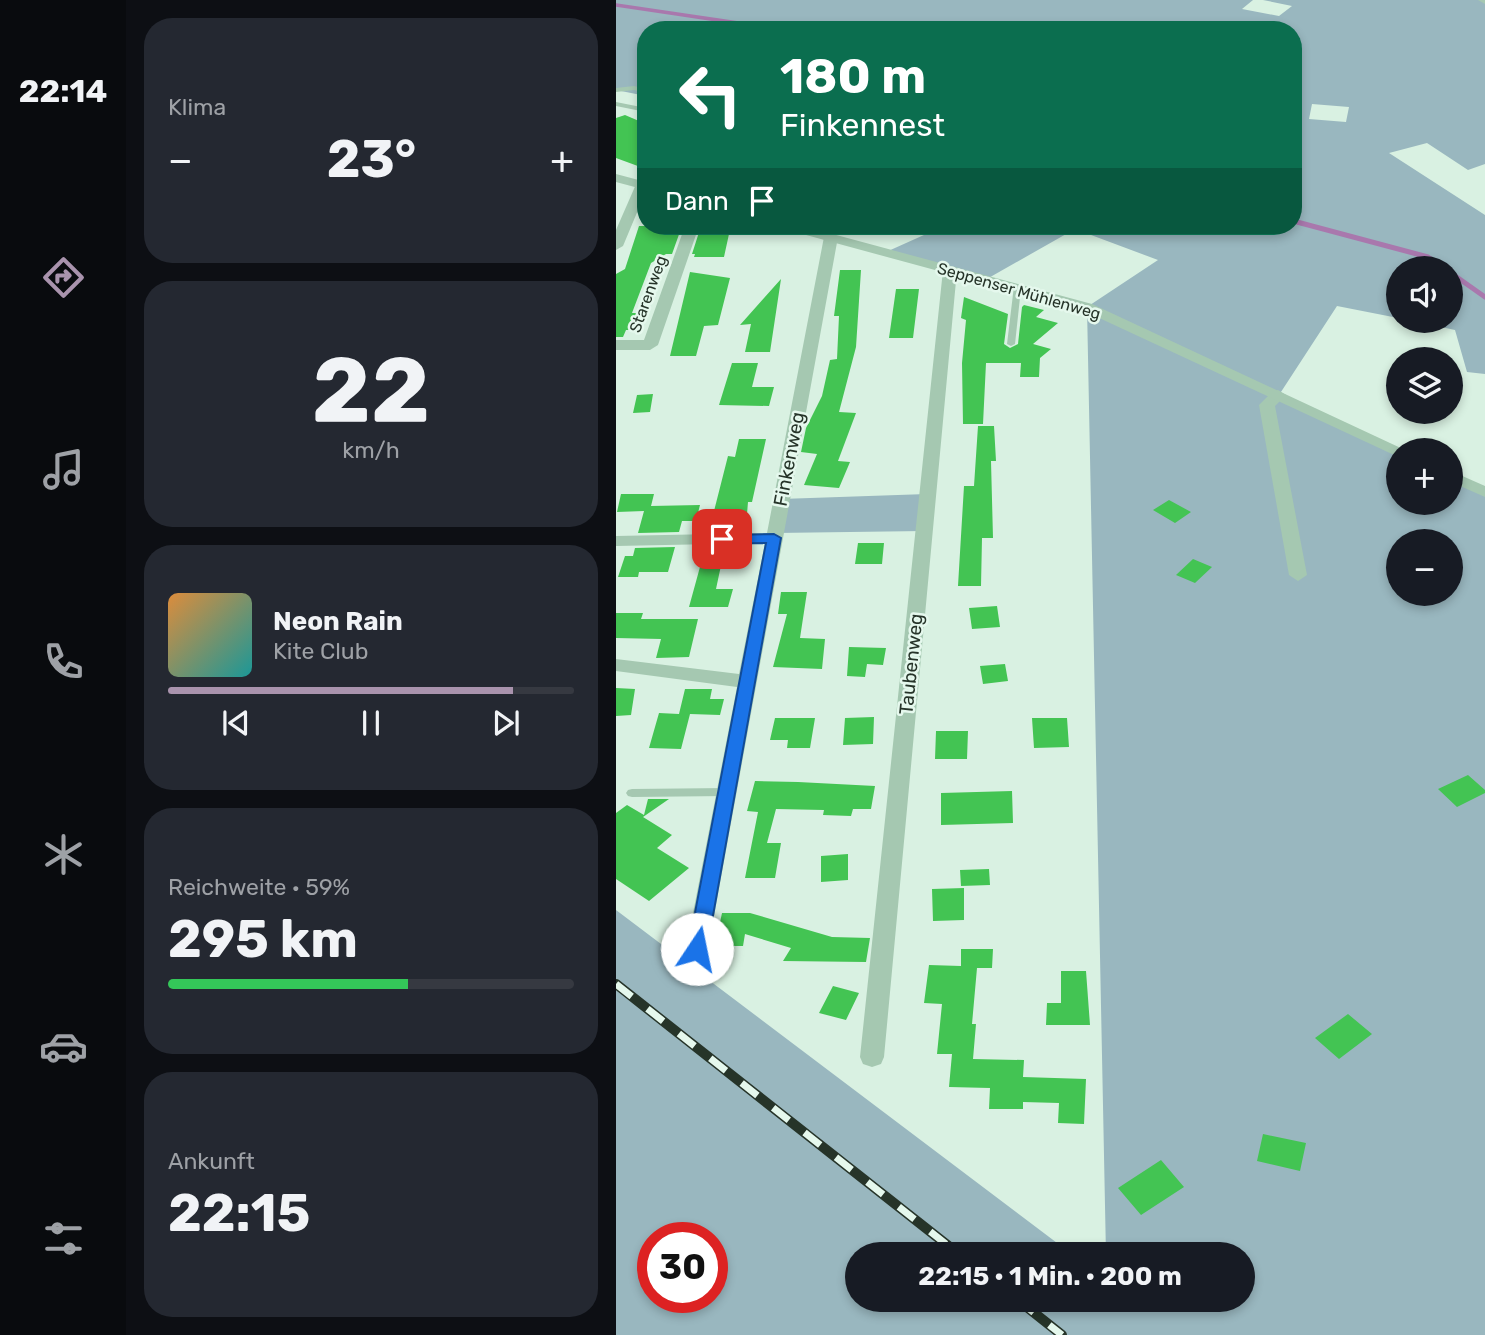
<!DOCTYPE html>
<html lang="de">
<meta charset="utf-8">
<style>
body{margin:0;font-family:Rubik,sans-serif;background:#242831;color:#f1f3f6;height:100vh;display:flex;flex-direction:column;font-size:26px;white-space:nowrap}
*{box-sizing:border-box;margin:0}
p{font-size:23px;color:#9ea1a6}
.icon{flex:none;width:38px;height:38px;fill:none;stroke:currentColor;stroke-width:2;stroke-linecap:round;stroke-linejoin:round}
.map{position:relative;flex:1;overflow:hidden}
.sheet{display:flex;flex-direction:column;gap:18px;padding:18px;background:#0d0f14;width:490px}
.sheet>*{flex:none}
.guide{position:absolute;left:21px;top:21px;width:665px;height:214px;border-radius:28px;box-shadow:0 4px 10px #0003;background:#0b6e4f;color:#fff;overflow:hidden}
.controls{position:absolute;left:770px;top:256px;display:grid;gap:14px}
.controls a{display:grid;place-items:center;width:77px;height:77px;border-radius:50%;background:#171b24;box-shadow:0 4px 10px #0003;font-size:35px}
.speed{position:absolute;left:21px;top:1222px;display:flex;gap:14px;font-size:35px;font-weight:700;text-align:center}
.speed>*{display:grid;place-content:center;width:91px;height:91px;border-radius:50%;background:#171b24;box-shadow:0 4px 10px #0003;line-height:1}
.speed .limit{border:10px solid #d22;background:#fff;color:#111}
.pin{position:absolute;display:grid;place-items:center;width:60px;height:60px;color:#fff;margin:-30px;border-radius:14px;box-shadow:0 4px 10px #0006}
.me{position:absolute;width:77px;margin:-38px;rotate:11deg;stroke-linejoin:round;filter:drop-shadow(0 0 5px #0008)}
.turn{display:flex;align-items:center;gap:24px;height:147px;padding:0 28px;font-size:32px}
.turn .icon{width:91px;height:91px;stroke-width:2.5}
.turn b{display:block;font-size:49px;line-height:60px}
.then{display:flex;align-items:center;height:66px;padding:0 28px;background:#0003;gap:14px;font-size:26px}
.big{font-size:52px;font-weight:700;line-height:1.1}
.sheet .tile{flex:1;display:flex;flex-direction:column;justify-content:center;gap:10px;min-width:0;padding:0 24px;border-radius:28px;background:#242831}
.sheet .dial{align-items:center;gap:0}
.dial b{font-size:91px;line-height:1}
.song{display:flex;align-items:center;gap:21px}
.cover{width:84px;height:84px;border-radius:10px;background:linear-gradient(135deg,hsl(30 70% 55%),hsl(180 70% 35%))}
.played{height:7px;border-radius:4px;background:linear-gradient(90deg,#a993ad 85%,#363941 85%)}
.keys{display:flex;justify-content:space-around;direction:ltr}
.heat{display:flex;justify-content:space-between;align-items:center;font-size:38px;direction:ltr}
.charge{height:10px;border-radius:5px;background:linear-gradient(90deg,#34c759 59%,#363941 0)}
.trip{position:absolute;left:229px;top:1242px;width:410px;height:70px;border-radius:35px;background:#171b24;box-shadow:0 4px 10px #0003;font-weight:700;line-height:70px;text-align:center}
main{display:flex;flex:1;min-height:0}
.dock{display:flex;flex-direction:column;width:126px;justify-content:space-around;align-items:center;background:#090b0e;color:#9ea1a6}
.dock .icon{width:49px;height:49px}
.dock .current{color:#a993ad}
.dock b{font-size:32px;color:#f1f3f6}
.map>svg:first-child{display:block}
</style>
<main>
<nav class="dock">
<b>22:14</b>
<svg class="icon current" aria-label="directions" viewBox="0 0 24 24"><path d="M12 3l9 9-9 9-9-9zM9 14v-3h6M13 9l2 2-2 2"/></svg>
<svg class="icon" aria-label="music" viewBox="0 0 24 24"><path d="M9 18V5l10-2v13"/><circle cx="6" cy="18" r="3"/><circle cx="16" cy="16" r="3"/></svg>
<svg class="icon" aria-label="phone" viewBox="0 0 24 24"><path d="M5 4h4l2 5-3 2q2 4 5 5l2-3 5 2v4C11 20 4 13 5 4z"/></svg>
<svg class="icon" aria-label="climate" viewBox="0 0 24 24"><path d="M12 3v18M4 7l16 10M4 17L20 7"/></svg>
<svg class="icon" aria-label="car" viewBox="0 0 24 24"><path d="M5 17H2v-5l4-1 3-4h7l3 4 3 1v5h-3M9 17h6M6 11h13"/><circle cx="7" cy="17" r="2"/><circle cx="17" cy="17" r="2"/></svg>
<svg class="icon" aria-label="filters" viewBox="0 0 24 24"><path d="M4 7h16M4 17h16"/><circle cx="9" cy="7" r="2"/><circle cx="15" cy="17" r="2"/></svg>
</nav>
<section class="sheet">
<div class="tile"><p>Klima</p>
<div class="heat"><a>−</a><b class="big">23°</b><a>+</a></div>
</div>
<div class="tile dial"><b>22</b><p>km/h</p></div>
<div class="tile">
<div class="song"><i class="cover"></i><div><b>Neon Rain</b><p>Kite Club</p></div></div>
<div class="played"></div>
<div class="keys"><svg class="icon" aria-label="previous" viewBox="0 0 24 24"><path d="M18 5L8 12l10 7zM5 5v14"/></svg><svg class="icon" aria-label="pause" viewBox="0 0 24 24"><path d="M8 5v14M16 5v14"/></svg><svg class="icon" aria-label="next" viewBox="0 0 24 24"><path d="M6 5l10 7-10 7zM19 5v14"/></svg></div>
</div>
<div class="tile"><p>Reichweite · 59%</p><b class="big">295 km</b><div class="charge"></div></div>
<div class="tile"><p>Ankunft</p><b class="big">22:15</b></div>
</section>
<div class="map">
<svg width="869" height="1335" viewBox="0 0 869 1335">
<rect width="100%" height="100%" fill="#d9f1e2"/>
<path fill="#99b7bf" fill-rule="evenodd" d="M0,0H637L626,9L663,16L676,6L647,0H869V164L852,170L811,143L773,153L869,215V374L851,372L839,330L792,320H835V268H782V318L721,306L663,395L782,451V502H835V476L869,492V1335H0V910L457,1255H242V1300H626V1255H490L471,307L542,260L459,229L369,280L270,252L328,226H677V30H30V96L0,90ZM696,104L733,107L730,122L693,119ZM782,541H835V593H782ZM37,1237H96V1297H37Z
M311,494L308,531L159,533L165,499Z"/>
<g fill="none" stroke-linecap="round" stroke-linejoin="round">
<path stroke="#a978ad" stroke-width="3.5" d="M0,5L169,30
M677,221L687,224"/>
<path stroke="#a978ad" stroke-width="5" d="M681,222L812,257L827,268
M835,273L869,297"/>
</g>
<path fill="#43c453" d="M9,115L30,124V169L0,158V118Z
M23,226H66L56,254H50L35,263L16,313H23L16,330H10L7,337H0V274L9,269Z
M85,226H97L94,234H113L108,257H78L79,254H76Z
M224,270H245L240,347L223,412L240,413L222,461L234,462L223,488L188,485L201,454L185,452L190,428L206,396L214,360L221,359L223,316H218Z
M74,272L114,278L102,325L88,326L80,356H54Z
M165,279L154,352H129L135,324L124,325Z
M280,289H303L297,338H273Z
M348,297L392,314L388,344L394,348L402,344L406,307L408,305L428,310L420,317L442,323L417,344L435,349L424,358L423,377H404L405,363H370L367,424H347L346,363L350,320L345,318Z
M116,363H142L136,387H158L153,406L103,405Z
M37,394L34,412L17,413L21,395Z
M362,426H378L380,461H375L377,538H366L365,586H342L348,486H358Z
M123,439H150L136,502H132L131,514L97,515L112,456L119,457Z
M5,494H38L35,506L84,505L80,521H66L63,532L22,533L28,511L1,512Z
M553,500L575,512L559,523L537,510Z
M242,543H268L266,564H239Z
M59,547L52,572H23L22,577H2L9,556H17L19,548Z
M87,556H107L100,589H117L112,607H73Z
M577,559L596,567L579,583L560,575Z
M165,592H191L184,638L209,639L206,669L157,667L171,614H162Z
M381,606L384,627L356,629L353,608Z
M0,613H27L25,619H82L73,657L40,658L45,639L0,638Z
M233,647L270,648L267,665L251,664L249,677L231,676Z
M389,664L392,681L367,684L364,666Z
M0,688L19,689L15,715L0,716Z
M69,689H96L94,699H108L104,715L74,714L65,749L33,748L43,713L63,714Z
M258,717L257,744L227,745L229,718Z
M159,718H199L194,748H171L172,740H154Z
M416,718H451L453,747L418,748Z
M320,731H352L351,759H319Z
M852,775L869,790V793L841,807L822,789Z
M139,781L182,782L259,786L255,809H237L235,816L207,815L208,810L160,809L151,843H165L159,878H129L142,812L131,811Z
M396,791L397,823L325,825V793Z
M32,799H53L27,817L56,835L41,848L73,868L33,901L0,879V813L11,805L28,815Z
M232,854V880L205,882V856Z
M373,869L374,885L345,886L344,870Z
M348,888V920L317,921L316,889Z
M106,913H134L216,937L254,938L250,962L167,961L175,948L129,934L127,946H99Z
M345,949H377L376,968H361L356,1024H360L357,1059L408,1060L407,1077L470,1079L468,1124L442,1123L443,1103L407,1102V1109H373L374,1088L333,1087L336,1054H321L326,1004L308,1003L313,965L345,966Z
M445,971H470L474,1025H430L431,1003H445Z
M217,986L243,993L230,1020L203,1013Z
M732,1014L756,1034L723,1059L699,1038Z
M647,1134L690,1143L684,1171L641,1161Z
M545,1160L568,1187L525,1215L502,1188Z"/>
<g fill="none" stroke-linecap="round" stroke-linejoin="round">
<path fill="#a5c8b1" fill-rule="evenodd" d="M18,86L30,89V93L18,90L0,92V88Z
M0,102L30,108V112L0,106Z
M398,286H404L405,288L399,344L395,346L391,344Z
M111,788L115,789L117,792L115,795L111,796L16,797L12,796L10,793L12,790L16,789Z"/>
<path fill="#a5c8b1" fill-rule="evenodd" d="M862,0H869V4Z
M21,182H30V191L7,246L0,250V230Z
M69,226H83L42,345L34,350H0V340H28Z
M215,233L222,237L92,949L89,955L81,958L73,955L70,949L121,687L0,671V659L123,674L149,543L0,546V536L151,533L208,237Z
M334,266L341,270L268,1057L265,1064L256,1067L247,1064L244,1057L327,270Z
M662,390L670,395L659,406L691,575L682,581L673,575L643,405L656,392Z"/>
<path fill="#a5c8b1" fill-rule="evenodd" d="M0,174L30,182V190L0,182Z
M166,226H187L476,304L789,450H782V456L776,454L466,310L168,229Z
M835,471L869,486V497L835,482Z"/>
<defs>
<path id="rail" d="M0,984L344,1255
M402,1300L446,1335"/>
</defs>
<use href="#rail" stroke="#263429" stroke-width="10"/>
<use href="#rail" stroke="#e5f8ed" stroke-width="7" stroke-dasharray="20" stroke-linecap="butt"/>
</g>
<path fill="#1a73e8" stroke="#114b97" stroke-width="2" d="M158,534L165,538L91,949L88,954L81,956L75,954L72,949L150,543L106,544L98,539L106,535Z"/>
<g text-anchor="middle" dominant-baseline="central" stroke-width="5" stroke-linejoin="round" paint-order="stroke">
<g font-size="16" fill="#263429" stroke="#e5f8ed">
<text transform="translate(403 291) rotate(16)">Seppenser Mühlenweg</text>
<text transform="translate(32 294) rotate(-70)">Starenweg</text>
</g>
<g font-size="19" fill="#263429" stroke="#e5f8ed">
<text transform="translate(173 459) rotate(-79)">Finkenweg</text>
<text transform="translate(295 664) rotate(-84)">Taubenweg</text>
</g>
</g>
</svg>
<div class="controls">
<a><svg class="icon" aria-label="sound" viewBox="0 0 24 24"><path d="M4 9h4l5-4v14l-5-4H4zM17 9q2 3 0 6"/></svg></a>
<a><svg class="icon" aria-label="layers" viewBox="0 0 24 24"><path d="M12 4l9 5-9 5-9-5zM3 14l9 5 9-5"/></svg></a>
<a>+</a>
<a>−</a>
</div>
<div class="speed"><div class="limit">30</div></div>
<div class="pin" style="left:106px;top:539px;background:#d93025"><svg class="icon" aria-label="arrive" viewBox="0 0 24 24"><path d="M6 21V4h12l-3 4 3 4H6"/></svg></div>
<svg class="me" style="left:81px;top:949px" viewBox="-20 -20 40 40"><circle r="19" fill="#fff"/><path d="M0-13L10 11 0 6-10 11z" fill="#1a73e8"/></svg>
<div class="trip">22:15 · 1 Min. · 200 m</div>
<div class="guide">
<div class="turn"><svg class="icon" aria-label="left" viewBox="0 0 24 24"><path d="M17 20v-9H6M10 6l-5 5 5 5"/></svg><div><b>180 m</b>Finkennest</div></div>
<div class="then">Dann<svg class="icon" aria-label="arrive" viewBox="0 0 24 24"><path d="M6 21V4h12l-3 4 3 4H6"/></svg></div>
</div>
</div>
</main>
